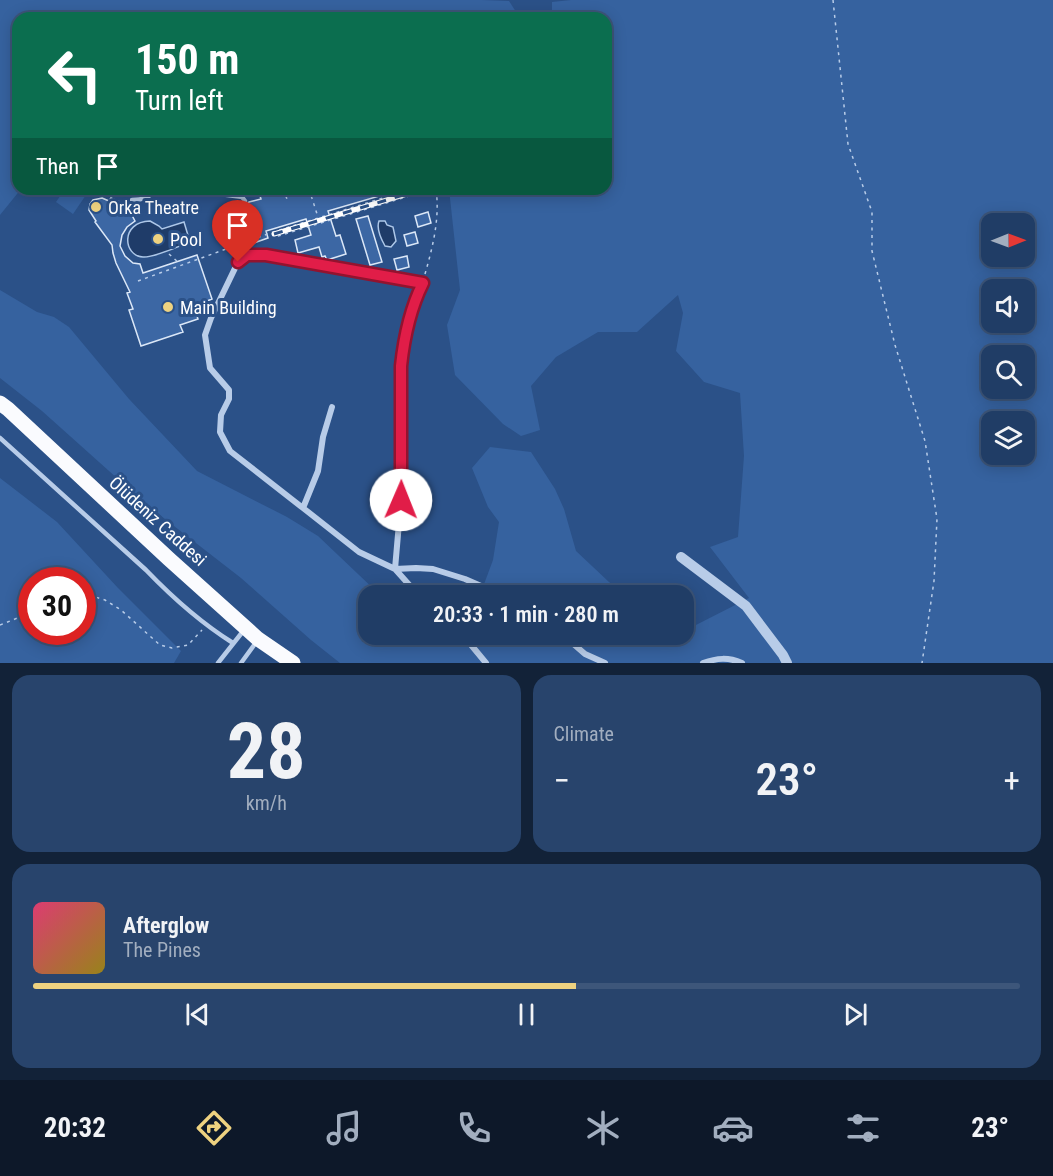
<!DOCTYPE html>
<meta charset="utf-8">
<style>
body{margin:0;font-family:"Roboto Condensed",sans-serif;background:#28446c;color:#f1f3f6;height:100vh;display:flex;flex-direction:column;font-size:22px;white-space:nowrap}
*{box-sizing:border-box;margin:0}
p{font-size:20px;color:#a2aebf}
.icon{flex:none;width:33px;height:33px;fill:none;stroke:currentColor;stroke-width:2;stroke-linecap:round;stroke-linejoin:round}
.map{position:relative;height:663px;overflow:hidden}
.panel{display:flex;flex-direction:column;gap:12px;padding:12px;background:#122238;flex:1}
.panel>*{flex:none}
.guide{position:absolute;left:12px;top:12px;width:600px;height:183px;border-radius:18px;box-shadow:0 3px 15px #0003,0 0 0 2px #3d567a;background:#0b6e4f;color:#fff;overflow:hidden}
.needle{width:39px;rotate:89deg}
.controls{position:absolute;left:981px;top:213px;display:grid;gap:12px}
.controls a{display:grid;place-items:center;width:54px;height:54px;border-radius:12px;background:#203d66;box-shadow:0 3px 15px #0003,0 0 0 2px #3d567a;font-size:30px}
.speed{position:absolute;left:18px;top:567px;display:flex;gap:12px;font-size:30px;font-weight:700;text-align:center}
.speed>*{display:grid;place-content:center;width:78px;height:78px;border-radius:50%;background:#203d66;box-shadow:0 3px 15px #0003,0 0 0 2px #3d567a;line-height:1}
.speed .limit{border:9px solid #d22;background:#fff;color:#111}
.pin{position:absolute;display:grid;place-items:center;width:51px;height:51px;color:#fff;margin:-62px -26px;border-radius:50% 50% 50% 0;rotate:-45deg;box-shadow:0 0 6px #0007}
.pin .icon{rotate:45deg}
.me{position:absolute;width:66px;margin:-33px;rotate:1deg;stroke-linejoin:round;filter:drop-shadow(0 0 4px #0008)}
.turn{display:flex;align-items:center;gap:21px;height:126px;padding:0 24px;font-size:27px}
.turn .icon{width:78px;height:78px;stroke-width:2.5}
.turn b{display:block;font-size:42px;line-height:51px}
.then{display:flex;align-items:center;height:57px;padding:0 24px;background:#0003;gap:12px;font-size:22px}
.big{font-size:45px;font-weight:600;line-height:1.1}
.panel .card{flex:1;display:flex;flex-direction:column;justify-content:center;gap:9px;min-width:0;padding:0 21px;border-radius:18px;background:#28446c}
.panel .dial{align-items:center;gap:0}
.dial b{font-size:78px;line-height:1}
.song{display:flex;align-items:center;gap:18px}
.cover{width:72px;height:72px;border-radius:9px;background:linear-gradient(135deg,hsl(340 70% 55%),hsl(50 70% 35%))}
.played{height:6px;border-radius:3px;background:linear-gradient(90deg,#eed280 55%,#3d567a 55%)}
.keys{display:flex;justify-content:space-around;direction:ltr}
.heat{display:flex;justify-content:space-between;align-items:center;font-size:33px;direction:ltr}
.panel .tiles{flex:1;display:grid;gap:12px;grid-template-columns:1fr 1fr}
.card:last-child{grid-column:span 2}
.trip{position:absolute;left:358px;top:585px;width:336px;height:60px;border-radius:18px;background:#203d66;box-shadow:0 3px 15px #0003,0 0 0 2px #3d567a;font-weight:600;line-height:60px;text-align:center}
.tab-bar{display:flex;height:96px;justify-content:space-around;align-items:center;background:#0d1829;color:#a2aebf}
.tab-bar .icon{width:42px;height:42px}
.tab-bar .current{color:#eed280}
.tab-bar b{font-size:27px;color:#f1f3f6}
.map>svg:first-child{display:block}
</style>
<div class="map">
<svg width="1053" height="663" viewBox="0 0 1053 663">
<rect width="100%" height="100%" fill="#2b5188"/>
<path fill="#36629f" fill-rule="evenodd" d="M0,0H482L509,1L520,18H18V189H21L0,215Z
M571,0H1053V663H340L311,640L241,578L147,505L42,411L0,378V290L37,312L54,317L69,327L129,399L197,471L287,517L318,536L378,593L383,595L369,596V634H684V625L692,627L749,598L710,547L738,537L744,456L740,393L704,382L676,351L683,313L678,295L637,332H598L556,357L531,386L540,430L521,436L503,424L455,375L447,325L460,290L449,189H606V18H552V2ZM992,224H1024V256H992ZM992,290H1024V322H992ZM992,356H1024V388H992ZM992,422H1024V454H992Z
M65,189H90L73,214L56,202Z
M490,447L531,452L555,489L564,509L576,551L609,582L627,595H480L493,560L499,522L488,507L472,468Z
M0,478L57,522L118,588L181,651L174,663H0ZM82,580V632H32V580Z"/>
<path fill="#1f3c69" stroke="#adc7e8" stroke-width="1.5" d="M150,221L159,226L162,229L184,222L190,242C179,246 154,258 143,257C123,256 120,222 150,221Z
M379,221H385L387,225L393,227L396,241L391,247L385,246C381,239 376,229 379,221Z"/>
<path fill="#3c67a4" stroke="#dbe7f7" stroke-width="1.5" d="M273,189H393V192L328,211L336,236L340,235L346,254L327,260L325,256L322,257L319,247L298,253L295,240L311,235L306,219L266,231L268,238L248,245L236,206L242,204L246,205L249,202L261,199L259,193Z
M102,198L109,201L111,198L129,206L128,208L135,221L127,227L122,235L120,246L125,256L133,263L140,264L143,273L197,255L212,299L207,301L208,306L195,310L198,319L180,325L183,332L141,346L129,310L133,309L127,293L130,292L116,263L113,253L112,245L95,222L96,221L89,210L90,204L93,200Z
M428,212L431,223L418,227L415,216Z
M368,216L382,262L370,265L356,219Z
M415,232L418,243L407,246L404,235Z
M407,256L409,267L397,270L394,259Z"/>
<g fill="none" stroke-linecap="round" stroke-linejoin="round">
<path stroke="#b8cce8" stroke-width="1.5" stroke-dasharray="3 4.5" stroke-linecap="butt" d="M833,0L848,144L872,212V251L895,345L925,441L937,519L934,581L922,663
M283,189L287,199
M309,189L318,217
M273,233L275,237L422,192L421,189
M169,254L180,264
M425,274C433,246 440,218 436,189
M138,281L273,232L412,189
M82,593L105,600L121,610L160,645L172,648L188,645L202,630
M0,625L20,617L32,603"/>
<path stroke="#b8cce8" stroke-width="4.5" d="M214,189L220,194L242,197L245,201
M132,200C142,200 150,198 156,189
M0,438L146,570C172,597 201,623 233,643
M218,663L244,630
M241,663L257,641"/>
<path stroke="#b8cce8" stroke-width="6" d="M332,407L323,437L318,471L303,508L359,552L395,569L416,568L433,569L465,579L504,596
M303,508L230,451L220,432L221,415L229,399V390L210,368L205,335L211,318L238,262L247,254L266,255L423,283C410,309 404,338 401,366V500L395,569L412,588L423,596
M462,634L486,663
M562,634L585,654L605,663
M703,663C717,658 728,657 742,663"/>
<path stroke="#b8cce8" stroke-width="10" d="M681,557L746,606L783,655L787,663"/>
<path stroke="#fafbfe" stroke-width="15" d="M0,403L8,409L169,559L258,639L293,663"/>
<defs>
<path id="rail" d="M274,234L420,190"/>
</defs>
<use href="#rail" stroke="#fff" stroke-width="5"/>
<use href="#rail" stroke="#2b5188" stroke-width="3" stroke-dasharray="9" stroke-linecap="butt"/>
</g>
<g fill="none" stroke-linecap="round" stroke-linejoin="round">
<defs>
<path id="route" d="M238,262L247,255H266L423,283C410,309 404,338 401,366V500"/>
</defs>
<use href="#route" stroke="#92132f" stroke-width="15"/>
<use href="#route" stroke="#e11d48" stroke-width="10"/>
</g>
<g fill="#eed280" stroke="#2b5188" stroke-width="2">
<circle cx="96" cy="207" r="6"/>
<circle cx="158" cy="239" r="6"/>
<circle cx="168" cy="307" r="6"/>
</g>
<g text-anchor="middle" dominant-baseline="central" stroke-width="6" stroke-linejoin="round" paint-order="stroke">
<g font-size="18" fill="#fff" stroke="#2b5188" text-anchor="start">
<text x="108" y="207">Orka Theatre</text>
<text x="170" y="239">Pool</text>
<text x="180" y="307">Main Building</text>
</g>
<g font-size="18" fill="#fff" stroke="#2b5188">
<text transform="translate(158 521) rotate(42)">Ölüdeniz Caddesi</text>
</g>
</g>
</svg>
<div class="controls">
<a><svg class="needle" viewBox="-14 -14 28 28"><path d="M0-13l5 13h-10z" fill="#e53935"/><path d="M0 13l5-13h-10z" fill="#a2aebf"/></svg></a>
<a><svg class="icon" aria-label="sound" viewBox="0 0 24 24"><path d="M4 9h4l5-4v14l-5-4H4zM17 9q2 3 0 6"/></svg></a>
<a><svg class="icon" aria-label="search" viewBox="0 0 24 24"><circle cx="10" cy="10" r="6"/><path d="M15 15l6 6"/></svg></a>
<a><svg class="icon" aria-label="layers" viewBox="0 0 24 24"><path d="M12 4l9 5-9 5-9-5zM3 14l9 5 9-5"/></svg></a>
</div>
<div class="speed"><div class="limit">30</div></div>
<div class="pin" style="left:238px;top:262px;background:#d93025"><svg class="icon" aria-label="arrive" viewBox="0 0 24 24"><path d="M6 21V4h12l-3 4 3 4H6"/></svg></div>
<svg class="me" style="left:401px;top:500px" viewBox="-20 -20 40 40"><circle r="19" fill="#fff"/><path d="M0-13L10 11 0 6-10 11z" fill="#e11d48"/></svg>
<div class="trip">20:33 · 1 min · 280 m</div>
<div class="guide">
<div class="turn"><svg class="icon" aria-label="left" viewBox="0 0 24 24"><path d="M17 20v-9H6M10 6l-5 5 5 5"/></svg><div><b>150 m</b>Turn left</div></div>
<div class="then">Then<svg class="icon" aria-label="arrive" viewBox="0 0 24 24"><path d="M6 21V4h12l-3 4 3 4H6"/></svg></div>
</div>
</div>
<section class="panel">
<div class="tiles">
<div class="card dial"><b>28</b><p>km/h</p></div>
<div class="card"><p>Climate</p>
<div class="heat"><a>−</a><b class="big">23°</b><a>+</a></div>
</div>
<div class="card">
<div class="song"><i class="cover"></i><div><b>Afterglow</b><p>The Pines</p></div></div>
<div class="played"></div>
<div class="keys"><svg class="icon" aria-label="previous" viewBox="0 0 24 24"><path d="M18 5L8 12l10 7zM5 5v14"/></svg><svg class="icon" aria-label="pause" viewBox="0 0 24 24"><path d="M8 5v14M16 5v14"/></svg><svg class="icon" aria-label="next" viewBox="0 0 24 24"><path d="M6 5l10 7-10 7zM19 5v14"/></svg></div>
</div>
</div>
</section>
<nav class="tab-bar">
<b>20:32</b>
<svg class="icon current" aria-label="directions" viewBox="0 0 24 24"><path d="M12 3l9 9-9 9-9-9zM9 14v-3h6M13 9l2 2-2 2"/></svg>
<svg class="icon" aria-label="music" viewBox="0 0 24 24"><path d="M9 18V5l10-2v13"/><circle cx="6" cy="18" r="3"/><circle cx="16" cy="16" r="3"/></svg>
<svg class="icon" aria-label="phone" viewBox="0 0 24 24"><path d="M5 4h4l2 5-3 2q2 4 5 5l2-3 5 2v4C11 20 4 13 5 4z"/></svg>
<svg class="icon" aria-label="climate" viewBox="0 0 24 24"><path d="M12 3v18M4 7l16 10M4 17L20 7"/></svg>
<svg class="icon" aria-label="car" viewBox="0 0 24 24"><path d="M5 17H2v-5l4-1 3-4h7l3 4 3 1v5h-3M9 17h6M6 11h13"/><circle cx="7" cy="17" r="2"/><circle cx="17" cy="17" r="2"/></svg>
<svg class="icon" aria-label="filters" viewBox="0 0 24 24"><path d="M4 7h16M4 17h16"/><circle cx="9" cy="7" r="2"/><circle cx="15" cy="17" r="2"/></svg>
<b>23°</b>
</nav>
